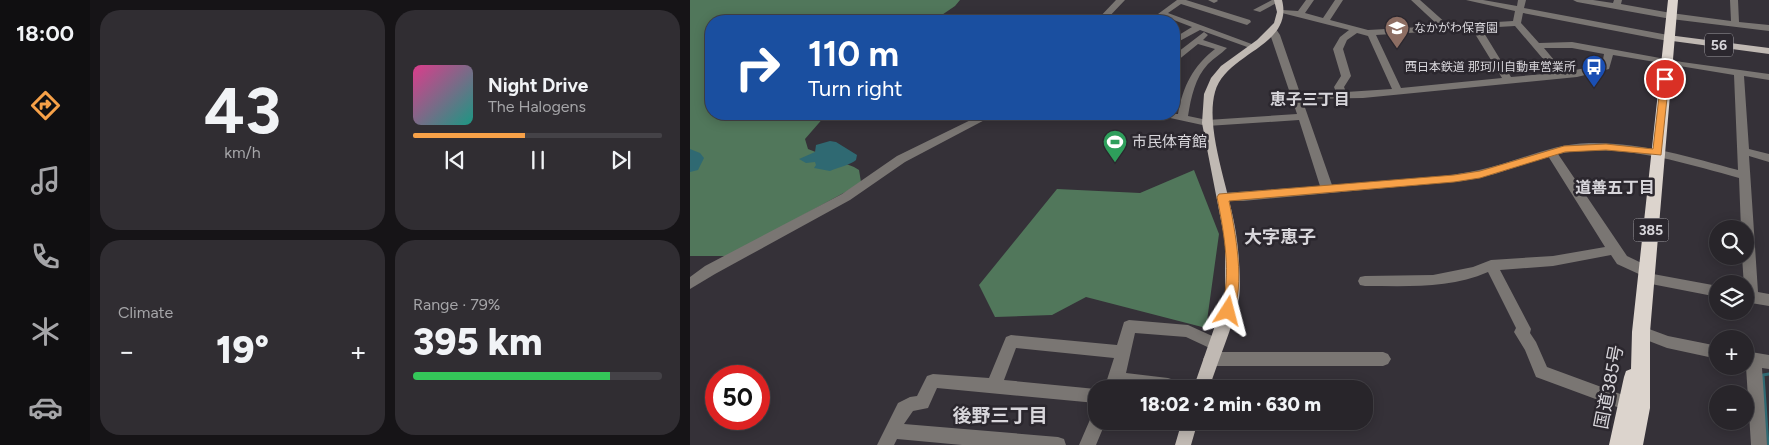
<!DOCTYPE html>
<meta charset="utf-8">
<style>
body{margin:0;font-family:Figtree,"Noto Sans JP",sans-serif;background:#302d32;color:#f1f3f6;height:100vh;display:flex;flex-direction:column;font-size:19px;white-space:nowrap}
*{box-sizing:border-box;margin:0}
p{font-size:16px;color:#a5a5a8}
.icon{flex:none;width:28px;height:28px;fill:none;stroke:currentColor;stroke-width:2;stroke-linecap:round;stroke-linejoin:round}
.map{position:relative;flex:1;overflow:hidden}
.panel{display:flex;flex-direction:column;gap:10px;padding:10px;background:#161417;width:600px}
.panel>*{flex:none}
.guide{position:absolute;left:15px;top:15px;width:475px;height:105px;border-radius:20px;box-shadow:0 2px 12px #0003,0 0 0 1px #444247;background:#1a4fa0;color:#fff;overflow:hidden}
.buttons{position:absolute;left:1019px;top:220px;display:grid;gap:10px}
.buttons a{display:grid;place-items:center;width:45px;height:45px;border-radius:50%;background:#28252a;box-shadow:0 2px 12px #0003,0 0 0 1px #444247;font-size:25px}
.speed{position:absolute;left:15px;top:365px;display:flex;gap:10px;font-size:25px;font-weight:700;text-align:center}
.speed>*{display:grid;place-content:center;width:65px;height:65px;border-radius:50%;background:#28252a;box-shadow:0 2px 12px #0003,0 0 0 1px #444247;line-height:1}
.speed .limit{border:8px solid #d22;background:#fff;color:#111}
.pin{position:absolute;display:grid;place-items:center;width:42px;height:42px;color:#fff;margin:-21px;border:2px solid #fff;border-radius:50%;box-shadow:0 1px 5px #0007}
.me{position:absolute;width:55px;margin:-28px;rotate:9deg;stroke-linejoin:round;filter:drop-shadow(0 0 4px #0008)}
.turn{display:flex;align-items:center;gap:18px;height:105px;padding:0 20px;font-size:22px}
.turn .icon{width:65px;height:65px;stroke-width:2.5}
.turn b{display:block;font-size:35px;line-height:42px}
.big{font-size:38px;font-weight:800;line-height:1.1}
.panel .widget{flex:1;display:flex;flex-direction:column;justify-content:center;gap:8px;min-width:0;padding:0 18px;border-radius:20px;background:#302d32}
.panel .dial{align-items:center;gap:0}
.dial b{font-size:65px;line-height:1}
.song{display:flex;align-items:center;gap:15px}
.cover{width:60px;height:60px;border-radius:8px;background:linear-gradient(135deg,hsl(330 70% 55%),hsl(170 70% 35%))}
.played{height:5px;border-radius:2px;background:linear-gradient(90deg,#f7a148 45%,#444247 45%)}
.keys{display:flex;justify-content:space-around;direction:ltr}
.heat{display:flex;justify-content:space-between;align-items:center;font-size:28px;direction:ltr}
.charge{height:8px;border-radius:4px;background:linear-gradient(90deg,#34c759 79%,#444247 0)}
.panel .tiles{flex:1;display:grid;gap:10px;grid-template-columns:repeat(2,1fr)}
.trip{position:absolute;left:398px;top:380px;width:285px;height:50px;border-radius:20px;background:#28252a;box-shadow:0 2px 12px #0003,0 0 0 1px #444247;font-weight:800;line-height:50px;text-align:center}
main{display:flex;flex:1;min-height:0}
.dock{display:flex;flex-direction:column;width:90px;justify-content:space-around;align-items:center;background:#100f11;color:#a5a5a8}
.dock .icon{width:35px;height:35px}
.dock .on{color:#f7a148}
.dock b{font-size:22px;color:#f1f3f6}
.map>svg:first-child{display:block}
</style>
<main>
<nav class="dock">
<b>18:00</b>
<svg class="icon on" aria-label="directions" viewBox="0 0 24 24"><path d="M12 3l9 9-9 9-9-9zM9 14v-3h6M13 9l2 2-2 2"/></svg>
<svg class="icon" aria-label="music" viewBox="0 0 24 24"><path d="M9 18V5l10-2v13"/><circle cx="6" cy="18" r="3"/><circle cx="16" cy="16" r="3"/></svg>
<svg class="icon" aria-label="phone" viewBox="0 0 24 24"><path d="M5 4h4l2 5-3 2q2 4 5 5l2-3 5 2v4C11 20 4 13 5 4z"/></svg>
<svg class="icon" aria-label="climate" viewBox="0 0 24 24"><path d="M12 3v18M4 7l16 10M4 17L20 7"/></svg>
<svg class="icon" aria-label="car" viewBox="0 0 24 24"><path d="M5 17H2v-5l4-1 3-4h7l3 4 3 1v5h-3M9 17h6M6 11h13"/><circle cx="7" cy="17" r="2"/><circle cx="17" cy="17" r="2"/></svg>
</nav>
<section class="panel">
<div class="tiles">
<div class="widget dial"><b>43</b><p>km/h</p></div>
<div class="widget">
<div class="song"><i class="cover"></i><div><b>Night Drive</b><p>The Halogens</p></div></div>
<div class="played"></div>
<div class="keys"><svg class="icon" aria-label="previous" viewBox="0 0 24 24"><path d="M18 5L8 12l10 7zM5 5v14"/></svg><svg class="icon" aria-label="pause" viewBox="0 0 24 24"><path d="M8 5v14M16 5v14"/></svg><svg class="icon" aria-label="next" viewBox="0 0 24 24"><path d="M6 5l10 7-10 7zM19 5v14"/></svg></div>
</div>
<div class="widget"><p>Climate</p>
<div class="heat"><a>−</a><b class="big">19°</b><a>+</a></div>
</div>
<div class="widget"><p>Range · 79%</p><b class="big">395 km</b><div class="charge"></div></div>
</div>
</section>
<div class="map">
<svg width="1079" height="445" viewBox="0 0 1079 445">
<rect width="100%" height="100%" fill="#353138"/>
<path fill="#51775b" d="M0,0H270L265,6L243,21H21V114H133L135,116L115,139L118,149L164,167L169,170L171,182L159,190L38,256H0Z
M504,170L529,234L516,328L396,297L362,315L305,317L289,285L367,189L450,193Z"/>
<path fill="#2f6972" d="M140,141L146,142L167,155L166,160C162,164 147,168 140,171L124,168L126,165L125,162L116,163L109,159L125,152L126,145Z
M0,149L10,153L14,158L8,170L0,172Z"/>
<g fill="none" stroke-linecap="round" stroke-linejoin="round">
<path stroke="#2f6972" stroke-width="3" d="M1078,445L1073,375L1079,374"/>
<path fill="#7a7673" fill-rule="evenodd" d="M426,0H435L415,21H406Z
M487,0H496L560,20L561,22L557,25L491,4L478,13L567,46L566,48H560L510,30L484,44V38L502,27L468,14Z
M518,0H527L528,1L524,3Z
M582,0H592L570,12L563,10Z
M616,0H624L615,13L633,18L645,0H653L640,20L678,30L749,26L721,0H730L758,25L823,21L825,11L776,0H793L827,6L828,0H836L834,8L978,35L982,38L978,41L833,13L831,23L849,43L882,42L992,62L1079,74V80L1054,76L1059,149L1079,154V162L1059,156L1068,292L1079,294V306L1055,302L1052,256H1055V229H1051L1049,178C990,162 929,142 868,154L937,256L962,268L963,274L1028,286V297L956,283L951,282L949,278L951,275L927,264L921,255L863,266L810,270L841,329L840,333L846,342L857,367L944,399L946,404L944,409L938,411L846,377L835,350L824,332L826,328L798,272C760,289 716,286 675,286L670,285L668,281L670,277L675,276L743,275L783,267L801,260L863,256L915,247L858,156L805,174L773,181L553,201L529,200L527,197L533,193L630,186L609,120L517,126L471,116L470,114H488C493,86 503,66 525,49L508,44L487,61L484,62V55L514,32L518,35L513,40L537,48C531,54 524,58 518,64C505,78 501,97 498,116L517,120L607,114L579,31L586,29L590,35L610,93L646,92L644,87L651,76L643,49L650,37L659,30L588,12L592,10L608,11ZM825,26L865,73L821,77L791,28ZM782,29L812,78L711,88L686,35ZM667,33L678,36L702,89L656,92L654,87L661,76L653,49L657,40ZM854,48H882L914,54L912,65L874,72ZM923,55L1044,75L1048,170C1000,157 951,142 899,143C860,144 827,162 789,170C744,180 688,181 642,185L612,99L673,98L887,77L919,69Z
M883,0H903L923,3L924,0H932L931,4L981,13L1041,21L1040,0H1048L1049,22L1079,25V31L981,19L887,2Z
M293,114H306L215,162L160,200L25,274L0,289V277L15,266L152,194L207,156Z
M439,320L498,325L531,340L533,345L531,350L526,351L496,337L445,333L436,373L478,378L484,380L486,385L484,389L431,387L430,389H414L424,358L326,348L314,380L406,389V403L247,388L238,408L223,411L214,424L368,437L374,439L376,445H272L207,439L204,445H187L208,403L220,397L227,396L237,376L243,374L299,378L316,337L321,335L427,345L434,322Z
M951,326L978,336L1028,346V359L977,348L946,336L944,332L946,328Z
M1055,351L1079,355V369L1072,368L1077,445H1061Z
M521,352H693L698,354L701,359L698,364L693,366H521L516,364L513,359L516,354Z
M406,414V421H416L406,445H389L402,415Z"/>
<path fill="#c0b9b3" fill-rule="evenodd" d="M584,0H592C604,47 536,52 525,92C514,132 543,198 547,241C549,254 551,286 549,298C543,327 528,360 519,389H503L535,297V241L512,123L514,94L521,78L531,66L567,40L584,23L587,12Z
M978,35L1079,48V54L975,40L974,38Z
M492,421H508L501,445H485Z"/>
<path fill="#dcd4cd" fill-rule="evenodd" d="M978,0H988L960,332V408L953,445H919L934,377L936,371L941,369L942,332Z"/>
</g>
<path fill="#f7a148" stroke="#a1692f" d="M975,76L979,79L971,155L916,150L875,152L790,178L764,182L539,201C545,230 556,287 542,314L538,316L533,314L531,311C542,275 534,233 527,197L529,194L764,175L790,171L874,146L916,144L963,149L971,79Z"/>
<defs>
<symbol id="school-pin" viewBox="-11 -11 22 30"><path d="M0 17L-7.5 6A9.5 9.5 0 1 1 7.5 6Z" fill="#8d6e63" stroke="#2b272e"/><path d="M0-5L7-2L0 1L-7-2ZM-4 1L0 2.5L4 1V4Q0 6-4 4Z" fill="#fff"/></symbol>
<symbol id="bus-pin" viewBox="-11 -11 22 30"><path d="M0 17L-7.5 6A9.5 9.5 0 1 1 7.5 6Z" fill="#1a4fb4" stroke="#2b272e"/><path d="M-5-6H5V4H4V6H2V4H-2V6H-4V4H-5ZM-3.5-4V0h7V-4ZM-3.5 1.2v1.5H-2V1.2ZM2 1.2v1.5H3.5V1.2Z" fill="#fff"/></symbol>
<symbol id="stadium-pin" viewBox="-11 -11 22 30"><path d="M0 17L-7.5 6A9.5 9.5 0 1 1 7.5 6Z" fill="#2e9e5b" stroke="#2b272e"/><path d="M0-5a6.5 5 0 1 0 0 10a6.5 5 0 1 0 0-10ZM-3.5-1.8h7v3.6h-7Z" fill="#fff"/></symbol>
</defs>
<g fill-rule="evenodd">
<use href="#school-pin" x="693" y="14" width="28" height="38"/>
<use href="#bus-pin" x="890" y="53" width="28" height="38"/>
<use href="#stadium-pin" x="411" y="128" width="28" height="38"/>
</g>
<g text-anchor="middle" dominant-baseline="central" stroke-width="5" stroke-linejoin="round" paint-order="stroke">
<g font-size="12" fill="#d8d6db" stroke="#2b272e" text-anchor="start">
<text x="724" y="28">なかがわ保育園</text>
<text x="886" y="67" text-anchor="end">西日本鉄道 那珂川自動車営業所</text>
</g>
<g fill="#2b272e" stroke="#a4a2a7" stroke-width="1">
<rect x="1015" y="33.5" width="28" height="23" rx="4"/>
<rect x="943.5" y="218.5" width="35" height="23" rx="4"/>
</g>
<g font-size="14" font-weight="bold" fill="#d8d6db">
<text x="1029" y="45">56</text>
<text x="961" y="230">385</text>
</g>
<g font-size="15" fill="#d8d6db" stroke="#2b272e" text-anchor="start">
<text x="442" y="142">市民体育館</text>
</g>
<g font-size="16" font-weight="bold" fill="#d8d6db" stroke="#2b272e">
<text x="620" y="99">恵子三丁目</text>
<text x="925" y="187">道善五丁目</text>
</g>
<g font-size="18" font-weight="bold" fill="#d8d6db" stroke="#2b272e">
<text x="590" y="237">大字恵子</text>
</g>
<g font-size="18" fill="#d8d6db" stroke="#2b272e">
<text transform="translate(919 387) rotate(-79)">国道385号</text>
</g>
<g font-size="19" font-weight="bold" fill="#d8d6db" stroke="#2b272e">
<text x="310" y="415">後野三丁目</text>
</g>
</g>
</svg>
<div class="buttons">
<a><svg class="icon" aria-label="search" viewBox="0 0 24 24"><circle cx="10" cy="10" r="6"/><path d="M15 15l6 6"/></svg></a>
<a><svg class="icon" aria-label="layers" viewBox="0 0 24 24"><path d="M12 4l9 5-9 5-9-5zM3 14l9 5 9-5"/></svg></a>
<a>+</a>
<a>−</a>
</div>
<div class="speed"><div class="limit">50</div></div>
<div class="pin" style="left:975px;top:79px;background:#d93025"><svg class="icon" aria-label="arrive" viewBox="0 0 24 24"><path d="M6 21V4h12l-3 4 3 4H6"/></svg></div>
<svg class="me" style="left:538px;top:311px" viewBox="-20 -20 40 40"><path d="M0-17L14 15 0 8-14 15z" fill="#f7a148" stroke="#fff" stroke-width="4"/></svg>
<div class="trip">18:02 · 2 min · 630 m</div>
<div class="guide">
<div class="turn"><svg class="icon" aria-label="right" viewBox="0 0 24 24"><path d="M7 20v-9h11M14 6l5 5-5 5"/></svg><div><b>110 m</b>Turn right</div></div>
</div>
</div>
</main>
